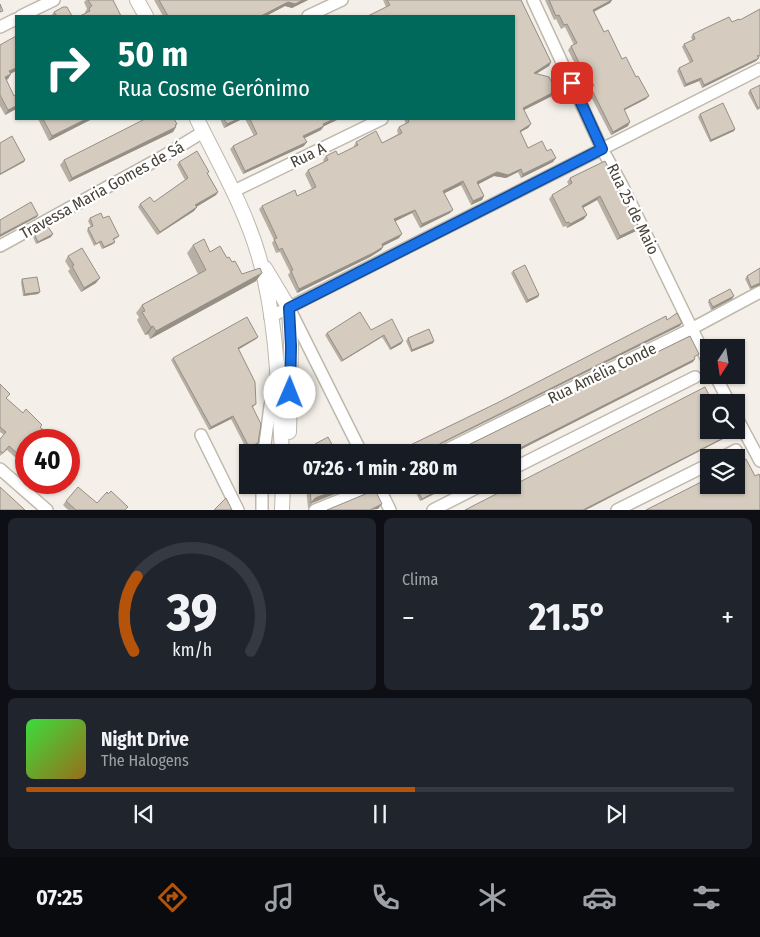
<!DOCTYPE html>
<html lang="pt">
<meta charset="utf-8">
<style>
body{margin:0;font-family:"Fira Sans Condensed",sans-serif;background:#20242c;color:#f1f3f6;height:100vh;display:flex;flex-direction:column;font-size:19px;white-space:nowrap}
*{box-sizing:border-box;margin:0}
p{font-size:16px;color:#9ea1a6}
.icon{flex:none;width:28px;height:28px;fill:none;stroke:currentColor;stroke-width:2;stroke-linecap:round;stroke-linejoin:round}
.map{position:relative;height:510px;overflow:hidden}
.drawer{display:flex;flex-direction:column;gap:8px;padding:8px;background:#0d0f14;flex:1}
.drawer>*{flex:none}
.hud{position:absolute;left:15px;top:15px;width:500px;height:105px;border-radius:0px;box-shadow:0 1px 4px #0004;background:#00695c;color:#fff;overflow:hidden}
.needle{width:32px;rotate:192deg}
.tools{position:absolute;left:700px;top:339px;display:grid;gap:10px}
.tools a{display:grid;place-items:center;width:45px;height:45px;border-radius:0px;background:#171b24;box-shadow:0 1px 4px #0004;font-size:25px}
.speed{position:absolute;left:15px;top:429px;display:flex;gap:10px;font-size:25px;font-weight:700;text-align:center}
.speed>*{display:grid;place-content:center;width:65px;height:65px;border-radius:50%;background:#171b24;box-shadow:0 1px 4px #0004;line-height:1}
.speed .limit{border:8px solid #d22;background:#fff;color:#111}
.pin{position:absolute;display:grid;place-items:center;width:42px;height:42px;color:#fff;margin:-21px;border-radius:10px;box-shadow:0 2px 8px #0006}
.me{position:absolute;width:55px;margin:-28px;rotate:1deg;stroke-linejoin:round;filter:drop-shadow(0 0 4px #0008)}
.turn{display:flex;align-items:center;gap:18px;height:105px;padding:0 20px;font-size:22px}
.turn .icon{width:65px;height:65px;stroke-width:2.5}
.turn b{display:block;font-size:35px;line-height:42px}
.big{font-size:38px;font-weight:700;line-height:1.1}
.drawer .tile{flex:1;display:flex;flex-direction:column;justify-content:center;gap:8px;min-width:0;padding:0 18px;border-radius:8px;background:#20242c}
.drawer .dial{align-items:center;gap:0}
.dial svg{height:130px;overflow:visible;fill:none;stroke:#363941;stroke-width:7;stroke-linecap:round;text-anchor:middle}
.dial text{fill:#f1f3f6;stroke:none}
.song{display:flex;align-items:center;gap:15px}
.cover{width:60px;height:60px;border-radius:8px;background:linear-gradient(135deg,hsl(120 70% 55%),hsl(40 70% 35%))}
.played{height:5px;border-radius:2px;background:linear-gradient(90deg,#b45309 55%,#363941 55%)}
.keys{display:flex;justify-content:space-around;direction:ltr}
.heat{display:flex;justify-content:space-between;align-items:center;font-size:28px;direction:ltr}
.drawer .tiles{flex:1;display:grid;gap:8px;grid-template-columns:1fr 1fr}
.tile:last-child{grid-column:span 2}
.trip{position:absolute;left:239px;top:444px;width:282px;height:50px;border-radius:0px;background:#171b24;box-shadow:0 1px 4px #0004;font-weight:700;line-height:50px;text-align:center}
.menu{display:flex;height:80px;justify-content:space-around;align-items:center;background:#090b0e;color:#9ea1a6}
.menu .icon{width:35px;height:35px}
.menu .selected{color:#b45309}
.menu b{font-size:22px;color:#f1f3f6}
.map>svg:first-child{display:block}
</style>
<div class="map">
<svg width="760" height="510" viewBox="0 0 760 510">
<rect width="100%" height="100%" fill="#f4f0e9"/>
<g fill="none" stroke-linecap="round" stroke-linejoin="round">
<defs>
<path id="minor" d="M533,0L602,149L622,185L709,364
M21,16L54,0
M308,16L342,0
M0,27L16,19
M234,191L382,119
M0,246L162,157L203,132
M290,310L361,452
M270,317L760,69
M715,375L729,402
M736,416L760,461
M201,435L238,510
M264,452L270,406L276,383
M442,452L691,329L760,292
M721,458L736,450
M0,469L47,510
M512,469L695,377
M262,485V510
M378,485L390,510
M315,510L377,485
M433,510L482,485
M617,510L709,464"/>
<path id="tertiary" d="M137,0L146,16
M197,119C219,164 245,208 259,257C277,320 278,387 282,452
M265,268L289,308L291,345L289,432
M282,510L283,485"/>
</defs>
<use href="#minor" stroke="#bfb8ac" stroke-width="14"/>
<use href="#tertiary" stroke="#bfb8ac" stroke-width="16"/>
<use href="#minor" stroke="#fff" stroke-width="11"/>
<use href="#tertiary" stroke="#fff" stroke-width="14"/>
</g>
<path fill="#b7afa4" d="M86,0H113L86,14L85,12L87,9L84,2Z
M154,0H308L292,8L285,6L266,16H163Z
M383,0H521L551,62L549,66L536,74L554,95L524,110L531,124L528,128L520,132L528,148L553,162L521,178L518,172L506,178L494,176L478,184L484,196L482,200L471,205L461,185L444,193L450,213L420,228L412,213L395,221L399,238L383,246V247L381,250L370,257L297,293L288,275L290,272L280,252L276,253L272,243L274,240L259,209L262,206L297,196L312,189L305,174L308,170L324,162L323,160L326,156L338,155L354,147V146L356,142L382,143L398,134L397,130L399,127L406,124L404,119H514V16L386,7Z
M545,0H612L610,3L594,12L604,32L622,59L646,99L624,110L628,126L611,135L587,89L589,86L581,69L578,70L568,50L571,46L574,45L565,27L561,29L556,19L554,20Z
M54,12L72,16H51Z
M740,20L760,57L758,58L756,61L702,88L699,81L684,87L677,71L679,68L690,63L682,47L684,44L692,40L691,37L693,34Z
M0,45L11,74L8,79L6,80L16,109L5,115L0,106Z
M750,90L760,109L757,110L748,93Z
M700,114L735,129L734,131L710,142L698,117Z
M38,119H92L49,141Z
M220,119H242L224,128Z
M245,119H339L324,126L321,130L304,138V146L243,174L230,149L233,146L254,136Z
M177,124L175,126L176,127L173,132L69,182L60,165L64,160Z
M605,161L639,227L636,231L617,240L597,200L583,208L584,219L567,228L566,226L563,227L549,199L552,195L569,185L567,182L570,178Z
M179,162L208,174L218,192L216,195L196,207H197L194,211L157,235L138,207L140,204L154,202L185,180L177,165Z
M90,218H103L119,236L117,238L114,240L115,242L113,244L102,249L99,243L94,246L87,231L88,228L91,227L88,221Z
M34,234L51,237L36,244L33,237Z
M193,245L227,258L232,262L242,274L256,281L150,339L148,334L145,335L137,320L139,317L136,313L142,305L198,274L187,253Z
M68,256L96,283L81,292L68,271L70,269L65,261Z
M760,268V285L750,289L745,279L747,276Z
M513,271L539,295L538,297L526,303L511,273Z
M22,279L40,292L38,294L23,296L21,282Z
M732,299L711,310L708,302L709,300Z
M371,330L403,341L401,344L390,350L382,337L341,362L325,335L327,333Z
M258,337L256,339L238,349L256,404L253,407L258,443L257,445L247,450L231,419L209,430L171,360L173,358Z
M408,338L433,343L411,352L406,341Z
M0,384L26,440V467L7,450L0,456V439L4,435L0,432Z
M315,444L336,452H314L312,448Z
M308,485H357L312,503L308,508L306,487Z
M412,485H452L420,501Z
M108,494L126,510H68L63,505L66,501L97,503Z"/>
<path fill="#958f86" d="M303,0H308L292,8L285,6L266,16H261L288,2Z
M612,0L610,3L591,13L593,10Z
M759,58L756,61L702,88L704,85Z
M551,62L549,66L531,77L534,73Z
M16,68V71L6,76L9,71Z
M11,74L8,79L2,82L5,77Z
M701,78L699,81L684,87L686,84Z
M556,91L554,95L520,112L523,108Z
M649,96L646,99L621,112L624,109Z
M16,106V109L5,115L8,110Z
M86,119H92L49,141L52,136Z
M238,119H242L224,128L227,124Z
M334,119H339L320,128L323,124Z
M630,122L628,126L611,135L613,132Z
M177,124L174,128L176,127L173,132L69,182L72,178Z
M531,124L528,128L517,134L520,131Z
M324,126L321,130L301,140L303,136Z
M735,129L734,131L710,142L711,140Z
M307,142L304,146L243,174L245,171Z
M556,158L553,162L521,178L523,174Z
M25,160L24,162L0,175V174Z
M521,169L518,172L506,178L494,176L475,186L477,182L497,172Z
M463,181L461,185L441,195L443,191Z
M218,192L216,195L193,209L195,205Z
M484,196L482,200L471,205L473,201Z
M600,196L597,200L579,210L582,206Z
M197,207L194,211L157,235L160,232Z
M415,210L412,213L392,223L394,219Z
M453,210L450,213L420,228L422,224Z
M38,215L37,217L0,237V235Z
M587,215L584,219L567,228L570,224Z
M639,227L636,231L617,240L620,236Z
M53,234L51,237L36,244L38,242Z
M402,234L399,238L379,248L382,244Z
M115,242L113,244L102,249L104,247Z
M383,247L381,250L370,257L297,293L299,289Z
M262,273L256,281L150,339L156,331Z
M100,278L96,283L81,292L84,288Z
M760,283V285L750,289L751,287Z
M40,292L38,294L23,296L25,294Z
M539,295L538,297L526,303L528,300Z
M734,296L732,299L711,310L713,307Z
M682,323L680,326L439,445L436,448L441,443Z
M153,326L148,334L145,335L151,327Z
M384,335L382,337L341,362L343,360Z
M258,337L256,339L236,351L238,348Z
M403,341L401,344L390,350L391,348Z
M434,341L433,343L411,352L412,350Z
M695,359L693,362L512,454V452Z
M233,416L231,419L209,430L211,427Z
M729,435L727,437L586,510H583Z
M258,443L257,445L247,450L249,447Z
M349,485H357L312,503L308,508L315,498Z
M449,485H452L420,501L422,499Z
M382,504L378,509L370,510Z"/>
<path fill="#d5ccbf" stroke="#958f86" d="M88,0H113L121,16H80L90,11L89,8L92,6Z
M159,0H303L295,4L288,2L261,16H168Z
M387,0H521L551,62L534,73L549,77L556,91L523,108L531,124L520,131L528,148L542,141L547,151L551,149L556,158L523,174L521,169L508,175L497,172L477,182L484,196L473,201L463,181L443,191L453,210L422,224L415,210L394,219L402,234L382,244L383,247L373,253L299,289L291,271L293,270L282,248L279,250L274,239L277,238L262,206L295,190L297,196L316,187L308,170L328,160L326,156L336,151L338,155L358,145L356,142L376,131L382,143L402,133L399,127L409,122L408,119H514V16H368L390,5Z
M549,0H612L593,10L604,32L608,30L622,59L626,57L636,77L638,76L649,96L624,109L630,122L613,132L590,86H594L584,65L581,67L571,46L577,43L567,24L564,25L559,15L556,16Z
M0,4L3,11L0,12Z
M63,7H67L72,16H57L54,12Z
M760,9V55L757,56L759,58L704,85L701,78L686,84L679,68L693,61L684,44L695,39L693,34L729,17L732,22L739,19L740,20Z
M16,36V68L9,71L11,74L5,77L14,96L16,95V106L8,110L0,95V45Z
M760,85V107L758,108L750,90Z
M723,103L735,129L711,140L700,114Z
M43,119H86L52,136Z
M145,119H174L177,124L175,125L176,127L72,178L64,160Z
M224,119H238L227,124Z
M250,119H334L323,124L324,126L303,136L307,142L245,171L233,146L257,134Z
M12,136L25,160L0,174V143Z
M197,151L209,172L207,173L218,192L195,205L197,207L160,232L140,204L150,197L154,202L188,178L179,162Z
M605,161L639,227L620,236L600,196L582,206L587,215L570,224L569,222L566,223L552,195L572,183L570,178Z
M31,202L38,215L0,235V220Z
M101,213L103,218L109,216L119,236L113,239L115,242L104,247L101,241L96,244L88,228L93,226L90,218Z
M48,227L53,234L38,242L34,234Z
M204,239L210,252L220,246L227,258L229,257L232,262L235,261L242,274L260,268L262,273L156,331L153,326L151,327L142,312L145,311L142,305L206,270L193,245Z
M82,248L100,278L84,288L72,266L74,265L68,256Z
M525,265L539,295L528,300L513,271Z
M760,268V283L751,287L747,276Z
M37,277L40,292L25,294L22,279Z
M730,289L734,296L713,307L709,300Z
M360,312L371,330L392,319L403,341L391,348L384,335L343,360L327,333Z
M677,313L682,323L441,443L437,446V452H396L497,403L666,316L667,320Z
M247,317L258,337L238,348L255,382L256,404L252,406L261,424L258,443L249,447L233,416L211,427L173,358Z
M429,329L434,341L412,350L408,338Z
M690,336L699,354L694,357L695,359L512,452H454Z
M0,384L10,394L6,398L23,413L26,409L42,425L40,427L55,440H26V461L9,446L3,453L0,451V439L6,432L0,427Z
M705,387L711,399L719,396L722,402H709V430H726L729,435L583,510H465Z
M328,437L336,452H319L315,444Z
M746,459L755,476L759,474L760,477V510H646L709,478V485H736V463Z
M310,485H349L315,498L311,503Z
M415,485H449L422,499Z
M0,487L25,510H0Z
M78,487L97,503L107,492L108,494L111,491L128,507L125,510H76L66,501Z
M375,490L382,504L370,510H327Z
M226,498L232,510H214Z"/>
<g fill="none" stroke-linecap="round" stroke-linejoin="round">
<defs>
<path id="route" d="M290,393L291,346L289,308L602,149L572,83"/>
</defs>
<use href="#route" stroke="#114b97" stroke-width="12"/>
<use href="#route" stroke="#1a73e8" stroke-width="9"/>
</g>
<g text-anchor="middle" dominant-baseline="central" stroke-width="4.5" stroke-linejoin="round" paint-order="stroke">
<g font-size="16" fill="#474138" stroke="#fff">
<text transform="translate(308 155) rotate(-26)">Rua A</text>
<text transform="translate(102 190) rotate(-29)">Travessa Maria Gomes de Sá</text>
<text transform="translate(633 209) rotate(64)">Rua 25 de Maio</text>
<text transform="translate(602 373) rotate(-26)">Rua Amélia Conde</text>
</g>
</g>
</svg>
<div class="tools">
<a><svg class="needle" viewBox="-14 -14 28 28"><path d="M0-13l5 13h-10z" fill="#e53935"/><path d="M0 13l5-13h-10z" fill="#9ea1a6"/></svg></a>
<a><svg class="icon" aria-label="search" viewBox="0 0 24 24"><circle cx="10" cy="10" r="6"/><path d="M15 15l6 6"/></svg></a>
<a><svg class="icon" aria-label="layers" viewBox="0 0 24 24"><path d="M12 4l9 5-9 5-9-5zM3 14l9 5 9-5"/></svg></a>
</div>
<div class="speed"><div class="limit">40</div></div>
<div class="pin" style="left:572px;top:83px;background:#d93025"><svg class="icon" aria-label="arrive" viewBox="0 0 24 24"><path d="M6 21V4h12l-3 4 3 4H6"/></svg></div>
<svg class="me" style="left:290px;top:393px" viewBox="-20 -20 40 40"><circle r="19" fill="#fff"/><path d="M0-13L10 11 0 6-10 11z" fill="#1a73e8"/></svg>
<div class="trip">07:26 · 1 min · 280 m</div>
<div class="hud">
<div class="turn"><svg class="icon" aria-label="right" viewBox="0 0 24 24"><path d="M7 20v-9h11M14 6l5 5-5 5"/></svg><div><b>50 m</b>Rua Cosme Gerônimo</div></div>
</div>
</div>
<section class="drawer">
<div class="tiles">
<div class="tile dial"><svg viewBox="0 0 100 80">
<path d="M14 69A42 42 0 1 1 86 69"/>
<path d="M14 69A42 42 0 0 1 16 23" stroke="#b45309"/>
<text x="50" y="56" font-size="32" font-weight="700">39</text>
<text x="50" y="72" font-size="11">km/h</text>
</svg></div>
<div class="tile"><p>Clima</p>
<div class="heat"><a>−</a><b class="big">21.5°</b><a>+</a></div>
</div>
<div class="tile">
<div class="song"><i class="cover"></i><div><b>Night Drive</b><p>The Halogens</p></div></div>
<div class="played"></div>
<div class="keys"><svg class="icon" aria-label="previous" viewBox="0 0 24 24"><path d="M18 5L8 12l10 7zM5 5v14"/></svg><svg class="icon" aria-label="pause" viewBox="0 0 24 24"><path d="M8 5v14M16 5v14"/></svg><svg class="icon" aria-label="next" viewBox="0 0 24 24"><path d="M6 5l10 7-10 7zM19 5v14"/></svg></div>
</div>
</div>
</section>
<nav class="menu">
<b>07:25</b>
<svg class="icon selected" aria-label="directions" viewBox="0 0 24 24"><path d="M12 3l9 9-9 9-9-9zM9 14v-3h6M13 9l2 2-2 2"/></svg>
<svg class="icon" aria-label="music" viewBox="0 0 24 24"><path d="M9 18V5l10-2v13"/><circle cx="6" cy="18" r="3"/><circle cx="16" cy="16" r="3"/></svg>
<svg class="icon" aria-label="phone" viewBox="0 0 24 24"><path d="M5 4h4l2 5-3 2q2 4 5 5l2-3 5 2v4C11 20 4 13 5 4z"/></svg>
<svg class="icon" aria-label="climate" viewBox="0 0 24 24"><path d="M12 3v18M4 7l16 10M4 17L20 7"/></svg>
<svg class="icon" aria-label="car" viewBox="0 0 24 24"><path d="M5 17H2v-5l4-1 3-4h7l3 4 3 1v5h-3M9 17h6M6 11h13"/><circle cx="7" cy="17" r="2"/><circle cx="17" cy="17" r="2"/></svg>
<svg class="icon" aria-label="filters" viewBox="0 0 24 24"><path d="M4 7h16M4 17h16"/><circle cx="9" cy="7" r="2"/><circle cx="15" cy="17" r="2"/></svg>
</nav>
